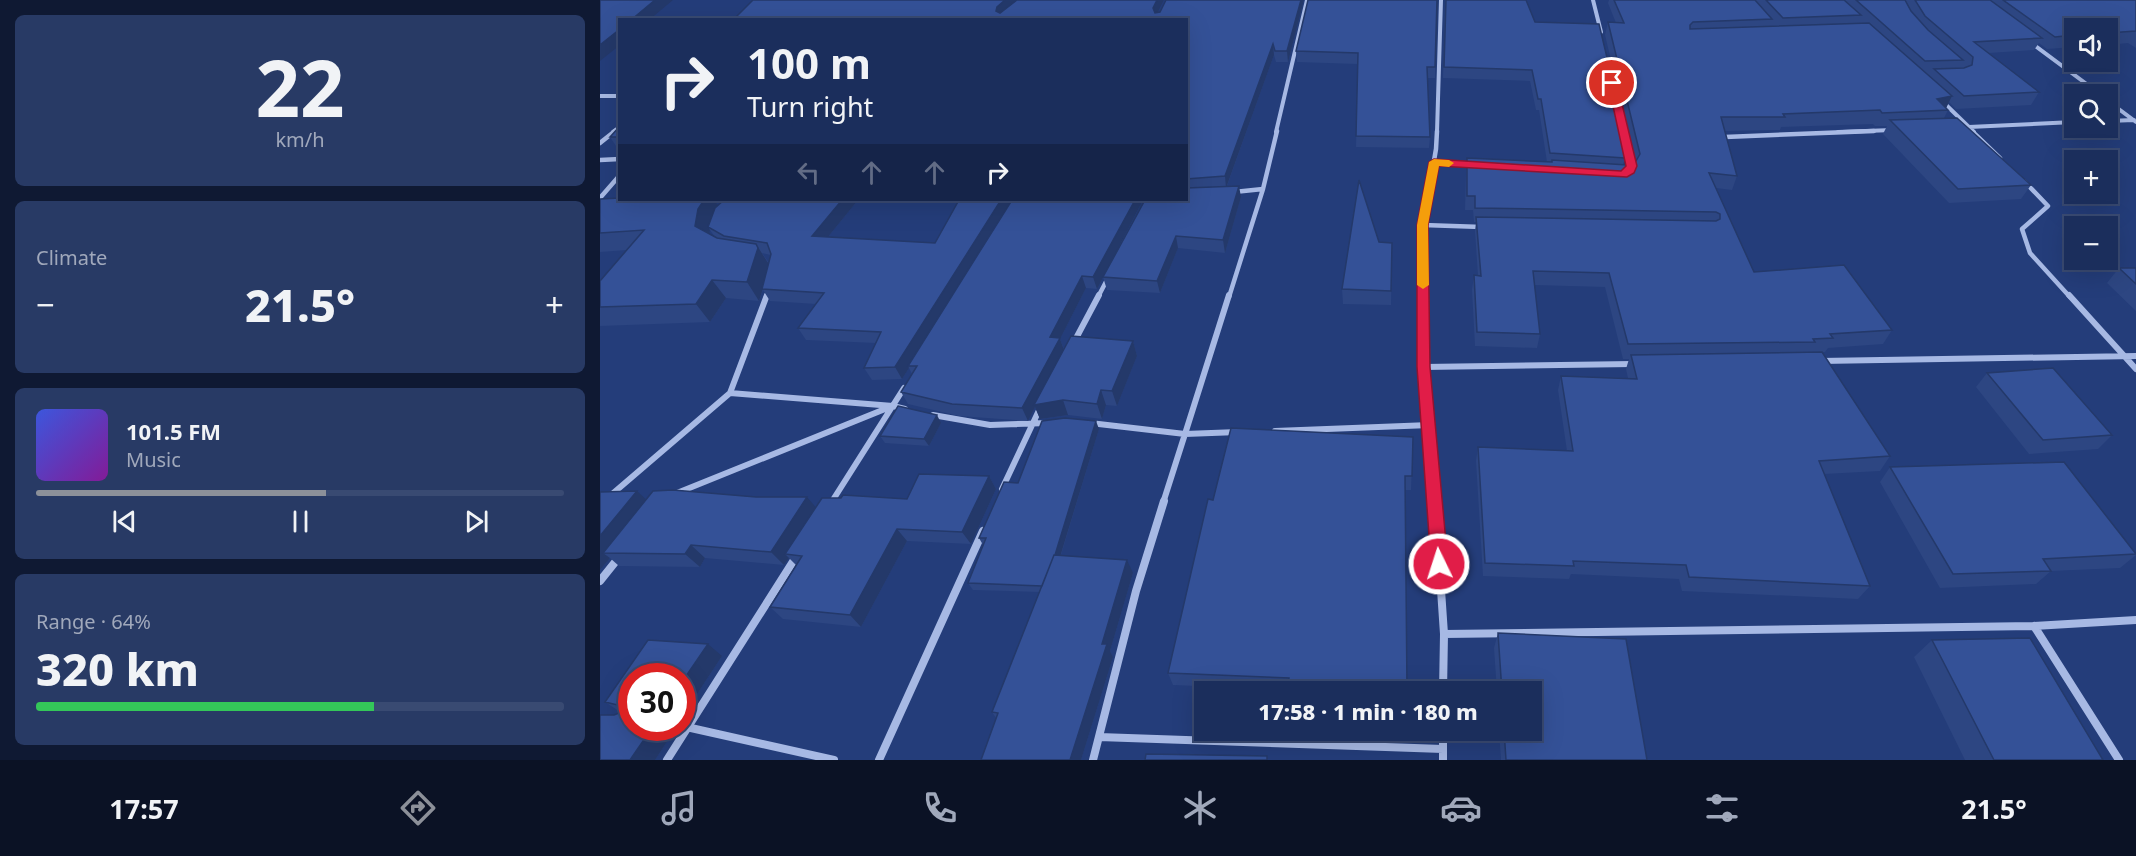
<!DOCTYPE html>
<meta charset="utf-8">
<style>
body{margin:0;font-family:"Noto Sans",sans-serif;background:#283a65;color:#f1f3f6;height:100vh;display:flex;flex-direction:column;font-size:22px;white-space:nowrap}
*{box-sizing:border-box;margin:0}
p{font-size:20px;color:#a0a8bb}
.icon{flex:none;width:33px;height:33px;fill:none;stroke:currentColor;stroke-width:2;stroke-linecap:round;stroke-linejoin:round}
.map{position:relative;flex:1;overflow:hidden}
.sheet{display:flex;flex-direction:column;gap:15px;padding:15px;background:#0f1933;width:600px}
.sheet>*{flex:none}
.top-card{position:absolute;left:18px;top:18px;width:570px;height:183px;border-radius:0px;box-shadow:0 6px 24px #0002,0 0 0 2px #394a72;background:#1b2e5c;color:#f1f3f6;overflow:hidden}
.tools{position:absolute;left:1464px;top:18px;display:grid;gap:12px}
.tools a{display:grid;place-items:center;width:54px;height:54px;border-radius:0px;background:#1b2e5c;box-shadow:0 6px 24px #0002,0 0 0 2px #394a72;font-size:30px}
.speed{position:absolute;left:18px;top:663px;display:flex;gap:12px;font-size:30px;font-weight:700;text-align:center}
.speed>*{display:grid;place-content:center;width:78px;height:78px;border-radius:50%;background:#1b2e5c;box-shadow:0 6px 24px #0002,0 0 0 2px #394a72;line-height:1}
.speed .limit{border:9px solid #d22;background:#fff;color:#111}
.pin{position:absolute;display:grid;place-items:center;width:51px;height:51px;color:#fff;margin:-26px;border:3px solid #fff;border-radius:50%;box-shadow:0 2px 6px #0007}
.me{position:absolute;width:66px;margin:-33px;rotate:356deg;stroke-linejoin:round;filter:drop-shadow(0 0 4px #0008)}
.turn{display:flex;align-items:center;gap:21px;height:126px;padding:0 30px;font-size:27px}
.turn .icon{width:78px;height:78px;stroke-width:2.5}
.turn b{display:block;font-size:42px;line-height:51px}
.lanes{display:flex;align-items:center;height:57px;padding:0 30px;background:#0003;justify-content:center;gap:30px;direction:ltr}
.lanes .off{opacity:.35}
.big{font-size:45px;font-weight:800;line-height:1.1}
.sheet .widget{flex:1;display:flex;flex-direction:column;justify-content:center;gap:9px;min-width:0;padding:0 21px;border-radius:9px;background:#283a65}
.sheet .dial{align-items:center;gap:0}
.dial b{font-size:78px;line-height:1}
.song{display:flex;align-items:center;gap:18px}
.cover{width:72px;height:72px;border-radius:9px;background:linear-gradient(135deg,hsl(230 70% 55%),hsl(290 70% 35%))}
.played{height:6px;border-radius:3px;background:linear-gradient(90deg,#8c9099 55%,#394a72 55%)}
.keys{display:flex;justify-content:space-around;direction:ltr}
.heat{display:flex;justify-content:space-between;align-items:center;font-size:33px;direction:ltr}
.charge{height:9px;border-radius:4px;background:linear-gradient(90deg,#34c759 64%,#394a72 0)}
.trip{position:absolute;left:594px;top:681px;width:348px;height:60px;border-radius:0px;background:#1b2e5c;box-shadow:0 6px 24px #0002,0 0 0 2px #394a72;font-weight:800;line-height:60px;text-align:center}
.tab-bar{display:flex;height:96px;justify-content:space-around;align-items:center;background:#0b1225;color:#a0a8bb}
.tab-bar .icon{width:42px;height:42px}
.tab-bar .current{color:#8c9099}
.tab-bar b{font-size:27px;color:#f1f3f6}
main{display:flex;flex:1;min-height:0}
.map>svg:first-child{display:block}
</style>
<main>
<section class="sheet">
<div class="widget dial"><b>22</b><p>km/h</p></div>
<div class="widget"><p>Climate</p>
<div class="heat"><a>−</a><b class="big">21.5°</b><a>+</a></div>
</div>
<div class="widget">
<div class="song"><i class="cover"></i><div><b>101.5 FM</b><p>Music</p></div></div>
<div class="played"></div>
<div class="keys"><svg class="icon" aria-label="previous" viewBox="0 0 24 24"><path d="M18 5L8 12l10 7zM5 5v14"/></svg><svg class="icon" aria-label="pause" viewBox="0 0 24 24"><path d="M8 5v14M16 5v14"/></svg><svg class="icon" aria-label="next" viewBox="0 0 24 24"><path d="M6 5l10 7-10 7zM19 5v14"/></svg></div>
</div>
<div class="widget"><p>Range · 64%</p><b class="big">320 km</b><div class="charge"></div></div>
</section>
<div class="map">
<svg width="1536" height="760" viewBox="0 0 1536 760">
<rect width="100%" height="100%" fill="#243d7a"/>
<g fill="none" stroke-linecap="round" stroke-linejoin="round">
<path stroke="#a7b9e4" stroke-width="4" d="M993,0L1001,32
M1430,42L1500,94
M0,96H20
M1341,100L1374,132
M1508,101L1536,122
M1508,121L1534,120
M1369,127L1474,122
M13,132L20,127
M676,132L707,0
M837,132L841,0
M1238,132L1293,130"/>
<path stroke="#a7b9e4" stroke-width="4.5" d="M1372,131L1400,158
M1125,137L1274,131
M0,143L15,131
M0,160L20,159
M834,163L873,165
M1425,182L1448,206L1422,229L1430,253L1470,297
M634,192L663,189
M0,198L20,175
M524,200H558
M823,225L882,227
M166,297L169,289
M498,297L509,276
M629,297L663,189L677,131
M824,297L823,225L836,149L837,131"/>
<path stroke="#a7b9e4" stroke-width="6" d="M629,295L585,434L638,432
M823,295L824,367L835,503
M1469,295L1536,369
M473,344L499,295
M1220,361L1536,356
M824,367L1033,364
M130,393L293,406L305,409
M333,415L390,425L448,423
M490,423L585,434L563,503
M675,431L830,425
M402,489L441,406
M77,493L290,407
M0,496L11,495L130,393L167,295
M231,503L304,388"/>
<path stroke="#a7b9e4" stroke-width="8" d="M835,501L844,634L1434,626L1536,620
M0,581L20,556
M1434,626L1519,760
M843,692L844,634
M82,726L234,760
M843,730V760
M499,737L843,749
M67,760L196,557
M279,760L383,531
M493,760L536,591L564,501"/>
</g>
<path fill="#2d4682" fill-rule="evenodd" d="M153,0H564L558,12H560L566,0H704L688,62H676L674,55L627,186L641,197L625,253L578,248L560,293L507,290L503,277L586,200V20Z
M708,0L835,67V78H827L830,137L829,148L756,147L758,64L697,62L696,51Z
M845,0L935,22L999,24L1028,164L1035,161L1005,35L1008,22L1016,23L1008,3L1009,0H1536V48L1528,43L1508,45V28H1474V47L1447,49L1439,43L1434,50L1389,53L1439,92L1431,105L1356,109L1349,102L1346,108L1348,110L1344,118L1431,185L1421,199L1349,203L1283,134L1287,126H1275L1273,124L1181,127L1180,130L1125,131L1137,176L1132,190L1116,188L1154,272L1292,330L1283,344L1228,348L1225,352H1222L1290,456L1280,471L1224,474L1270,586L1258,599L1082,591L1079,579L971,574L969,579L883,576L876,461L878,447L967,451L958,390L961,376L1028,378L1026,369L1029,359H1023L1005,287L934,285L940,334L937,348L875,346L872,290L874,275L878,276L875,231L876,222H874L873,210H865L866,172L867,158L947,162L939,110H936L930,81L843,78Z
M20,126V149H18L10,137Z
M0,199L114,200L118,206L124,200H258L228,237L335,243L541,204L497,289L486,288L460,339L464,349L533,341L537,356L517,406L506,405L502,419L468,415L440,419L435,407L428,421L359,416L308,404L301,392L312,374L309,368L302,379L272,380L264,368L276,343L206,340L198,328L216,304L170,301L163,290L159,301L126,298L110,322L0,326V281L27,250L0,252ZM110,230L115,237L109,234ZM162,253L171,255L169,263Z
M779,242L792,243L791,305L743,304L742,289Z
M1519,268H1536V311L1507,283Z
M1387,373L1512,435L1498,449L1429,454L1376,387Z
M341,423L329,446L285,443L280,436Z
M499,429L461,555L533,573L510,651L513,657L481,760H381L396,718L392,712L439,592L373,590L368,583L383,545L379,538L418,483Z
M813,437L811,490H805L807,692H689V690L573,685L568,673L613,500Z
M1290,467L1536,553V555L1520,568L1451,571L1436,584L1340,588L1280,482Z
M389,476L396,489L371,544L307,541L261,627L183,619L170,607L196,565L189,558L184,565L105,558L100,567L19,566L10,558L0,570V492L46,500L216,507L307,499Z
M898,633L1047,760H901L899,730H932V692H897L894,648Z
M1332,640L1503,760H1365L1314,657Z
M122,656L82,717V676L76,728L55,760H0L14,715L19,713V711L5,702Z"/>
<path fill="#24396a" d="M55,0H73L49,20H31Z
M405,0H421L400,17L396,11L397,7Z
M557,0H564L555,18L553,8Z
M701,0H704L688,62L687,51Z
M20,29V45L0,61V45Z
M673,44L674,55L626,188L625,176Z
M1352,96L1345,110L1337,99Z
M1030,154L1027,166L1022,169L1025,158Z
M639,186L641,197L625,253L623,240Z
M104,200H114L121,209L108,227L110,230L108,243L95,226L98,209Z
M242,200H258L219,248L212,236Z
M401,200H413L308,366L309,368L302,379L295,367Z
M535,200H540L541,204L497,289L493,277Z
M576,236L578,248L560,293L557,281Z
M156,244L170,266L159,301L147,282Z
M482,276L486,288L460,339L464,350L463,400L468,415L440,419L435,407L428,421L422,408L450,337Z
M112,280L126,298L110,322L96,304Z
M533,341L537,356L517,406L512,391Z
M501,390L506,405L502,419L497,404Z
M337,415L341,423L329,446L324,439Z
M496,421L499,429L449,593L445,586Z
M389,476L396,489L371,544L362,532Z
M37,491L52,505L3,553L10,558L0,570V536Z
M207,497L219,511L185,554L189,558L184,565L171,552Z
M297,529L307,541L261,627L250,615Z
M91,545L105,558L100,567L85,554Z
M527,560L533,573L510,651L513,657L481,760H470L502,644Z
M108,644L122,656L82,717V682Z
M52,728H76L55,760H30Z"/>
<path fill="#345197" stroke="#24396a" stroke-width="1.5" d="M0,0H55L31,20H20V29L0,45Z
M153,0H405L397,7L396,11L400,13L417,0H557L553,8L555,13L560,12L566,0H701L687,51H675L673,44L625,176L586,179V20H133Z
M708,0H837L835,67H827L830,137L756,136L758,53L696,51Z
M846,0H926L935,22L999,24L1030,154L1025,158L950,153L941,99H938L932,70L844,67Z
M1014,0H1155L1172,19L1093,22L1090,25V29L1269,23L1352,96L1337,99L1348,110L1282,113L1280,110L1183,114L1185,117H1121L1137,176L1109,173L1154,272L1244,265L1292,330L1230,334L1233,338L1213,339L1215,342L1028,344L1009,273L933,271L940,334L877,332L874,275L881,276L876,217L1116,221L1120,219V214L1116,212L875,208V196H867V158L952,162V160L1027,165L1036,161L1040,154L1008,22L1024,23Z
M1166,0H1244L1261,15L1183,18Z
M1256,0H1305L1311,11L1328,30L1363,60L1325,61Z
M1315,0H1390L1442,38L1374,42L1439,92L1364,96L1334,69L1364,68L1372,65L1373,57L1325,16Z
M1403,0H1536V31L1508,33V28H1474V35L1455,37Z
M1357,118L1431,185L1358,189L1290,120Z
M20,126V137H10Z
M759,180L779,242L792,243L791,291L742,289Z
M639,186L623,240L576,236L557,281L503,277L545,200H586V188Z
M20,198V200H104L98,209L95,226L117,238L156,244L158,248L147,282L112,280L96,304L0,307V281L44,230L0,233V199Z
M124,200H242L212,236L335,243L359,200H401L295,367L264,368L281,332L198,328L224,293L162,289L171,254L167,243L124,236L108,227L115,208Z
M412,200H535L493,277L482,276L450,337L460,338L422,408L352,404L301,392L317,366H308Z
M1519,268H1536V284Z
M471,336L533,341L512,391L501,390L497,404L463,400L434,405Z
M1222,352L1290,456L1219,461L1270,586L1089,577L1086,565L973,561L974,566L885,563L878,447L973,451L961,376L1037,379L1031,355Z
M1453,368L1512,435L1443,440L1387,373Z
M298,406L337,415L324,439L280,436Z
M465,418L496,421L455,555H454L442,586L368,583L386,538H379L404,482L418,483L442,421Z
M631,428L813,437L812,476H805L807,689L688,687L689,678L568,673L608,499L613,500Z
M1464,462L1536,554L1443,559L1451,571L1353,574L1290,467Z
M319,474L389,476L362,532L297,529L250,615L170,607L202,556L185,554L222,498H241L243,495L307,499Z
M73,490L156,497H207L171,552L91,545L85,554L3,553L53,491Z
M37,491L0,536V492Z
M454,555L527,560L502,644H507L470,760H381L398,713L392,712Z
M898,633L1026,639L1047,760H906L904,730H932V692H902Z
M1430,638L1503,760H1394L1332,640Z
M48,640L108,644L82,682V676H32V728H52L30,760H0V715H14L19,713L18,705L5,702Z
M546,754L667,756V760H545Z"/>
<path fill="#e11d48" stroke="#92132f" stroke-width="1.5" d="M1012,80L1017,83L1037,166L1034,173L1027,177L839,166L828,225L830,367L848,564L845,570L839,572L834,570L831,564L817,367V225L829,162L834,159L1021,171L1026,166L1008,83Z"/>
<path fill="#f59e0b" d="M834,159L849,160L854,163L849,167L839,166L828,225L829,285L823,289L817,285V225L829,162Z"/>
</svg>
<div class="tools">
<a><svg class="icon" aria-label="sound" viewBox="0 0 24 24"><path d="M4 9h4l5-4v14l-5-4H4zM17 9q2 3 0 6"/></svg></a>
<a><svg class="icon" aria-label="search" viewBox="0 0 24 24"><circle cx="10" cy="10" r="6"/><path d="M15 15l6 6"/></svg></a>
<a>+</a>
<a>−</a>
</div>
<div class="speed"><div class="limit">30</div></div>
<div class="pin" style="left:1012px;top:83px;background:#d93025"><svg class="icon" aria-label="arrive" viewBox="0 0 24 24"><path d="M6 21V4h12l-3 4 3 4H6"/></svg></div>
<svg class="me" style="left:839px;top:564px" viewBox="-20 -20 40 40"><circle r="17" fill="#e11d48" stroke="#fff" stroke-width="3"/><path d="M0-11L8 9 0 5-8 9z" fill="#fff"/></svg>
<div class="trip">17:58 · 1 min · 180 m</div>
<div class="top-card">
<div class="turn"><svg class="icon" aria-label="right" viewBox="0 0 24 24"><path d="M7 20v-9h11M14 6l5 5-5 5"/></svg><div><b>100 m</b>Turn right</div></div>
<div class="lanes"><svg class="icon off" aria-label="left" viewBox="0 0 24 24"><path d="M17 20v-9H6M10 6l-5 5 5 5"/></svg><svg class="icon off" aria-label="ahead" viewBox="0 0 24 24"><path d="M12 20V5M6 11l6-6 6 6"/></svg><svg class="icon off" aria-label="ahead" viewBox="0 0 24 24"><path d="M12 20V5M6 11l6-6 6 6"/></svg><svg class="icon" aria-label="right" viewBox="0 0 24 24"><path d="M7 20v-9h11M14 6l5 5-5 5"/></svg></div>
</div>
</div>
</main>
<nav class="tab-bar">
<b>17:57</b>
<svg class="icon current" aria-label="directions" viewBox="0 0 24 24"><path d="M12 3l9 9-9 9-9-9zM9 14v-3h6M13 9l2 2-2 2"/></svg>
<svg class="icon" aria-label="music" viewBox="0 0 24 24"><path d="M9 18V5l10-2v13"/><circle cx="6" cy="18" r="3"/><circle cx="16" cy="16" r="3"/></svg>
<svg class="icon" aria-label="phone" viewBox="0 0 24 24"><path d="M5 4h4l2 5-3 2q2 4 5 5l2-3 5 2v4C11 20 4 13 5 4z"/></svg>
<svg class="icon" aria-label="climate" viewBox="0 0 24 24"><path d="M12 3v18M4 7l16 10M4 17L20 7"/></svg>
<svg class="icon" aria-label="car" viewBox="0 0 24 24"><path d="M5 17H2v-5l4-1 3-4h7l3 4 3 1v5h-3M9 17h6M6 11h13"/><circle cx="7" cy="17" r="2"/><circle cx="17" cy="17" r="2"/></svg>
<svg class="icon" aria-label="filters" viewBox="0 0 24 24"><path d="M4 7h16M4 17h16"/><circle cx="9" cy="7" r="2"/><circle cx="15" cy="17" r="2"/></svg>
<b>21.5°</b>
</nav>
